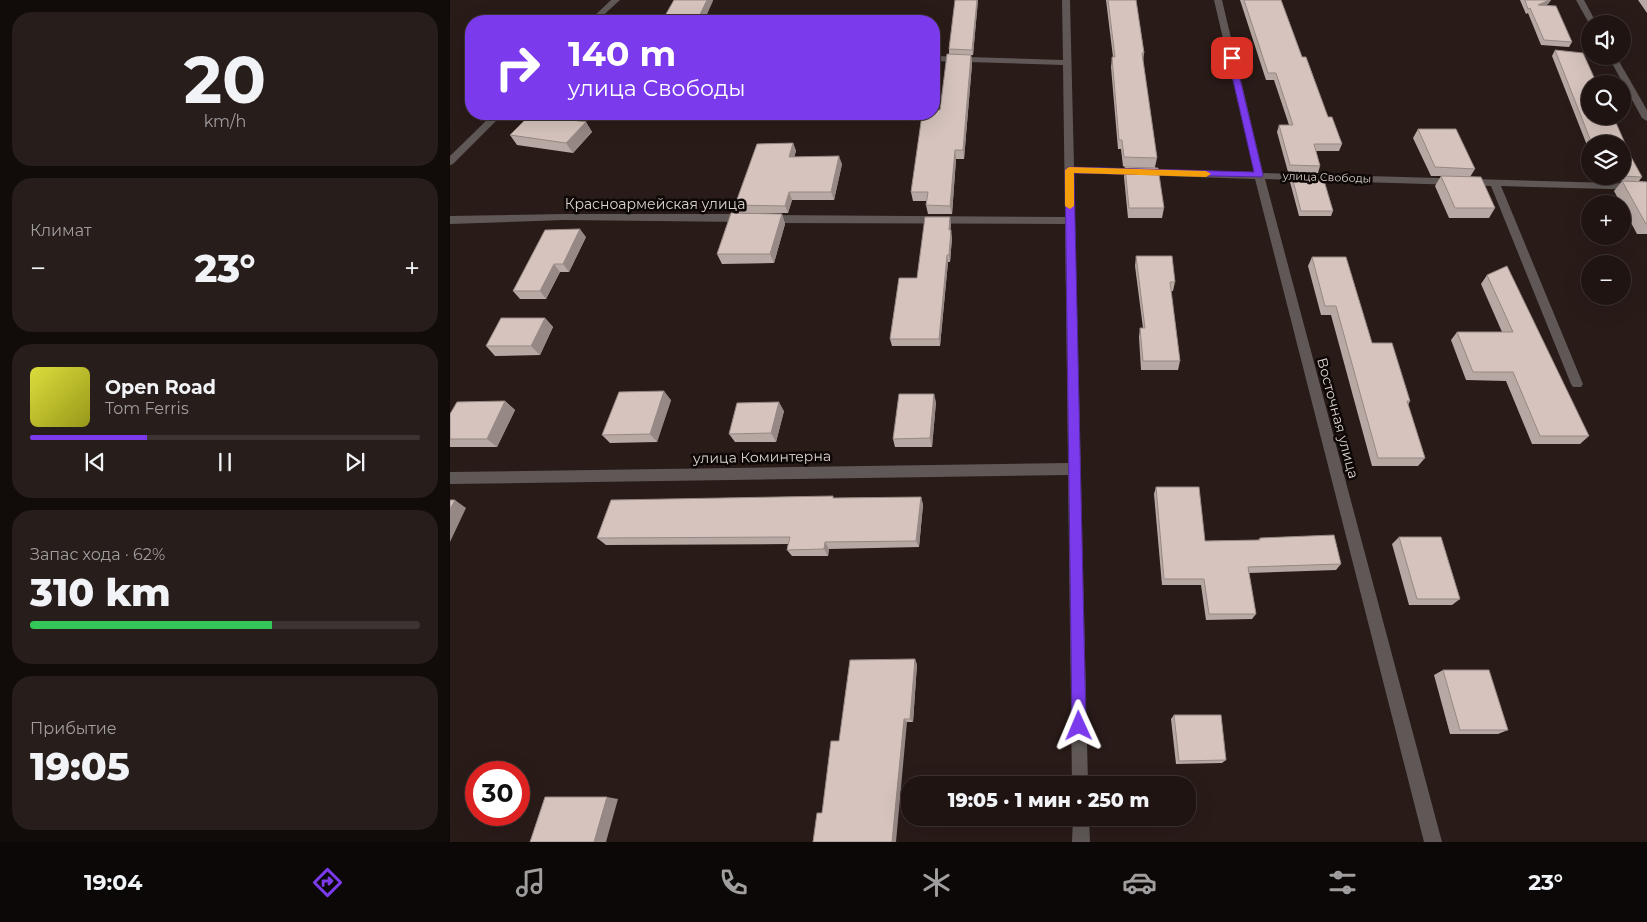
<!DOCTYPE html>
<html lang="ru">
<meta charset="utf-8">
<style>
body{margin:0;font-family:Montserrat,sans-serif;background:#271d1b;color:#f1f3f6;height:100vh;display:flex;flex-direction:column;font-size:19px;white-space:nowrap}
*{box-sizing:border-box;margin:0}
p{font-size:16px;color:#a19e9f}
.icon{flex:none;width:28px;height:28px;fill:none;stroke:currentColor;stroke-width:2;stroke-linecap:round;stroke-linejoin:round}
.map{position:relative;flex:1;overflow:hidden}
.side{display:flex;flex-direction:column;gap:12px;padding:12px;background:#110b0a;width:450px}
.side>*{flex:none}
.guide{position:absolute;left:15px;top:15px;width:475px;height:105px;border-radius:20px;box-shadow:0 5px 20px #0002,0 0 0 1px #3c3332;background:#7c3aed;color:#fff;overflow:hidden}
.fabs{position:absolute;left:1131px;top:15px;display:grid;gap:10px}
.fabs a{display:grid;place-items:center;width:50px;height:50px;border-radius:50%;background:#1f1412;box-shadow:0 5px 20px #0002,0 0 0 1px #3c3332;font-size:25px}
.speed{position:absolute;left:15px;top:761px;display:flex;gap:10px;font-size:25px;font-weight:700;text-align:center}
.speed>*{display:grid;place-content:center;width:65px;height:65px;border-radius:50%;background:#1f1412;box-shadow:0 5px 20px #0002,0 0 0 1px #3c3332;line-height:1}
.speed .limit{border:8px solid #d22;background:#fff;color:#111}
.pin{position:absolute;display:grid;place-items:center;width:42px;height:42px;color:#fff;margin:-21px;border-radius:10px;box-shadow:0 2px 8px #0006}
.me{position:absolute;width:55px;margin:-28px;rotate:359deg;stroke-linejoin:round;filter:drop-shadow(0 0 4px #0008)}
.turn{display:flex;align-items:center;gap:18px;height:105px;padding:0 20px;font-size:22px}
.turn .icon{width:65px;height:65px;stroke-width:2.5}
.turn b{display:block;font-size:35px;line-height:42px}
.big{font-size:38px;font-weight:800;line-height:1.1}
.side .tile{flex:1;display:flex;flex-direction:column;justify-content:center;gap:8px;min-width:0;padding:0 18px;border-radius:20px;background:#271d1b}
.side .dial{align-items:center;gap:0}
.dial b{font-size:65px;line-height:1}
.song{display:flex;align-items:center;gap:15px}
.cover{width:60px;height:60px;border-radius:8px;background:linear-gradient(135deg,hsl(60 70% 55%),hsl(60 70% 35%))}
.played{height:5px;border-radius:2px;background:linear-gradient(90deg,#7c3aed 30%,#3c3332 30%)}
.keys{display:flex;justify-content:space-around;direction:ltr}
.heat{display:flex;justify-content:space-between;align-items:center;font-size:28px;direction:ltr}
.charge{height:8px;border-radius:4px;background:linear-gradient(90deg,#34c759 62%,#3c3332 0)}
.trip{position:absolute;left:451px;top:776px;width:295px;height:50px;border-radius:20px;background:#1f1412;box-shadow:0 5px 20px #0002,0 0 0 1px #3c3332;font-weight:800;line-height:50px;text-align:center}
.menu{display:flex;height:80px;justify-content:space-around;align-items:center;background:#0c0807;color:#a19e9f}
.menu .icon{width:35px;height:35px}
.menu .on{color:#7c3aed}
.menu b{font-size:22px;color:#f1f3f6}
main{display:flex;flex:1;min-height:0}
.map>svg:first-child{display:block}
</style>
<main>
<section class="side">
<div class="tile dial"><b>20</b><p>km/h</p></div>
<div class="tile"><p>Климат</p>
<div class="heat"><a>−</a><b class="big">23°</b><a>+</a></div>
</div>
<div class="tile">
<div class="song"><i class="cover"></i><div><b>Open Road</b><p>Tom Ferris</p></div></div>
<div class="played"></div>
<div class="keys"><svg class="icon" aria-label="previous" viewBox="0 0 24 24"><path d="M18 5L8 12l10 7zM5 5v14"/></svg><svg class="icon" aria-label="pause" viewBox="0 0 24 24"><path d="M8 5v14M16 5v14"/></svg><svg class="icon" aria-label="next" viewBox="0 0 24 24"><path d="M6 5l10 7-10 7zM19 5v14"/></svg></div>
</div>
<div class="tile"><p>Запас хода · 62%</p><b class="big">310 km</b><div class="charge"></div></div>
<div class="tile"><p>Прибытие</p><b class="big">19:05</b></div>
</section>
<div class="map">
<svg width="1197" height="842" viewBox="0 0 1197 842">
<rect width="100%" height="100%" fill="#291b18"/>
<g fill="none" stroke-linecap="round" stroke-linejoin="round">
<path fill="#5f5856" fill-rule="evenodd" d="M161,0H170L147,21H139Z
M612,0H620L624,167L804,172L764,0H772L813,173L1197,184V190L1051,186L1133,384L1131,387H1123L1121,384L1041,186L815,179L992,842H974L805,179L624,173L638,785H622L618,475L0,484V472L618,463L615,224L318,223L313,219L318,215L615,217L613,65L484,61V56L613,60Z
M1126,0H1134L1147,24H1140V25Z
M1158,56H1166L1197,110V121L1192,118Z
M43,114H53L3,164L0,165V156Z
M114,214H295L300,218L295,222L114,220L0,224V216Z
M623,818H639L640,842H622Z"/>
</g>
<path fill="#b8a8a3" d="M528,0L523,55H521L522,64L514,159H506L502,214H478L476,205L477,201H463L461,192L482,115L490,110L499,54V49Z
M656,0H686L694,53L693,62L707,158L705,167L714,208L712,218H678L674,177L675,167L673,166L671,149H668L661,67L662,57H663Z
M790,0H831L852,57L878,117L892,144L889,151H866L870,166L868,173L838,172L827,132L829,125H839L824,80H816Z
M1070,0H1101L1098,4L1096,5L1122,42L1119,47L1091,45L1078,13L1076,14Z
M1188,0H1197V13Z
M1105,50L1147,84L1181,157L1192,177L1189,181L1197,182V234H1187L1172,206V204H1171L1164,191L1172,181H1159L1156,176H1172V144H1140V153L1102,56Z
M136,122L142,132L123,153L67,145L60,135Z
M968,129L1025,169L1020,177L1045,208L1039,218H999L985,186L991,176H981L963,138Z
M343,143L346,151L344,157L392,164L384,200H342L338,213H289L285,205Z
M842,177L883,211L881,216H849L840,182Z
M332,214L335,224L324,263L272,264L267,254Z
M501,225L500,230L502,238L500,262H498L490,346H442L440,339Z
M136,237L119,272H110L96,299H70L63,291Z
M686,256L725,282L723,291H721L730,361L728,370H691L689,337L690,328H693L685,266Z
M862,257L922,343L960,401L958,405L975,458L968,466H922L881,315H871L858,266Z
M1037,275L1139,436L1130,444H1082L1056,381L1016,380L1001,340L1007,332H1052L1031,284Z
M95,318L103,327L90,355L45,356L36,346Z
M221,400L207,442L160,443L152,435Z
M55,401L65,410L47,447H0V414Z
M486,402L482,447H445L443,439Z
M334,411L326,442H285L279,434Z
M706,487L755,541L808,540L810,538L891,564L886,570L799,573L806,614L802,619L756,620L751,585H712L704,494Z
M471,497L473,505L469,547L379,549L378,556H342L337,550L338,544L156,545L147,538L384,498Z
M949,537L1010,599L1002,605H959L942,544Z
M467,664L463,722H457L372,813L389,741Z
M993,670L1058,730L1048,734H1000L984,675Z
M724,715L776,760L772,763L726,764L721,719Z"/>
<path fill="#968884" d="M257,0H263V1L254,21H247Z
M527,0H528L523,55L522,50Z
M1099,0H1101L1098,4L1085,10L1088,5Z
M521,55L522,64L514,159L513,150Z
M128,114H143L128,130L122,120Z
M136,122L142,132L123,153L116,143Z
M343,143L346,151L342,165L339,157Z
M505,150L506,159L502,214L500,206Z
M389,156L392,164L384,200L381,192Z
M339,192L342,200L338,213L335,206Z
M332,214L335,224L324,263L320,254Z
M500,217L501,225L500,238L499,230Z
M130,229L136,237L119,272L113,264Z
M501,230L502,238L500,262L499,255Z
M497,255L498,262L490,346L489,339Z
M104,264L110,272L96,299L90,291Z
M95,318L103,327L90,355L81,346Z
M214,391L221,400L207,442L200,434Z
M484,394L486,402L482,447L480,438Z
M55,401L65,410L47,447L37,439Z
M329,402L334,411L326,442L321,433Z
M471,497L473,505L469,547L466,541Z
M5,500L16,508L0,542V510Z
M375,542L379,549L378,556L374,549Z
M465,659L467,664L463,722L460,719Z
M454,719L457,722L446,842H442Z
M157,797L168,799L156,842H144Z"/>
<path fill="#d6c3bd" stroke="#968884" d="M224,0H257L247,21H212Z
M505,0H527L522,50L499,49Z
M658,0H686L694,53H692L707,158L674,157L672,140H669L662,57H665Z
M794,0H831L852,57H856L878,117H882L892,144H864L870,166L840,165L829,125H843L826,73H818Z
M1075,0H1099L1088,5L1106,6L1122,42L1094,40L1080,8L1078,9Z
M407,16L406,21H308L309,17Z
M1105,50L1133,53L1147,84H1140V116H1163L1181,157L1192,177L1172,176V144H1142Z
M497,54L521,55L513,150H505L500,206L476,205L478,192H461L472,115H482V114H484V110H490Z
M81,114H128L122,120L136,122L116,143L60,135Z
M968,129H1006L1025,169L985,167Z
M343,143L339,157L389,156L381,192H339L335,206L285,205L307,144Z
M675,167L708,168L714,208H679Z
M991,176L1031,177L1045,208H1005Z
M842,177H873L883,211H851Z
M1172,181L1197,182V224H1196Z
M281,213L332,214L320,254H267Z
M475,217H500L499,230H501L499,255H497L489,339H440L449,278H467Z
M130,229L113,264H104L90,291H63L95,230Z
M686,256H722L725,282H720L730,361H693L690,328H695Z
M862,257H896L922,343H942L960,401H957L975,458H928L886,306H875Z
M1057,266L1139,436H1090L1063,372H1023L1007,332H1063L1037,275Z
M51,318H95L81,346H36Z
M214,391L200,434L152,435L169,392Z
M449,394H484L480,438L443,439Z
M55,401L37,439H0V414L7,402Z
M329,402L321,433L279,434L287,403Z
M706,487H749L755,541L810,540V538L884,535L891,564L798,567L806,614H759L754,579H714Z
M383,496V498L471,497L466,541L375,542L374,549L337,550L340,537L147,538L161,500Z
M0,500H5L0,510Z
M949,537H991L1010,599H967Z
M465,659L460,719H454L442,842H363L367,813H372L381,741H389L400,660Z
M993,670H1039L1058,730H1010Z
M724,715H771L776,760L729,761Z
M95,797H157L144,842H80Z"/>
<path fill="#7c3aed" stroke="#51269a" d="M782,56L785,58L813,175L812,177L624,173L636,726L634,731L629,733L624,731L622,726L615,170L619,167L804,172L778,58Z"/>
<path fill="#f59e0b" d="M619,167L756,171L761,174L756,177L624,173V206L620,209L615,206V170Z"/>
<g text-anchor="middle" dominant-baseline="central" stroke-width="5" stroke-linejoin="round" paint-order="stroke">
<g font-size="11" fill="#dcd2cf" stroke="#0d0706">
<text transform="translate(877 177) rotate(2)">улица Свободы</text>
</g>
<g font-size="14" fill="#dcd2cf" stroke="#0d0706">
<text x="205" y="204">Красноармейская улица</text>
<text transform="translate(888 418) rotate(75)">Восточная улица</text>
<text transform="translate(312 457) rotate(-1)">улица Коминтерна</text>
</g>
</g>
</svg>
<div class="fabs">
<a><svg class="icon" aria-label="sound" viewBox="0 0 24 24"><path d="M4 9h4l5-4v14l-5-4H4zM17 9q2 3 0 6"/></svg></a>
<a><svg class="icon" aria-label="search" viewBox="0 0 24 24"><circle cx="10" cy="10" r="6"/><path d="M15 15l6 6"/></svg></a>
<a><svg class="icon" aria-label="layers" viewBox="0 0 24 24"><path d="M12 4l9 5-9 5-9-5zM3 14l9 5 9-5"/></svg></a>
<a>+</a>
<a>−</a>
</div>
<div class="speed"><div class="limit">30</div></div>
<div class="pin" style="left:782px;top:58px;background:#d93025"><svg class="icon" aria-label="arrive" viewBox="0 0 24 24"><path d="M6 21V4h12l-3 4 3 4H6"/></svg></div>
<svg class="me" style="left:629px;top:726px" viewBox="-20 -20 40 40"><path d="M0-17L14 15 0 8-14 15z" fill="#7c3aed" stroke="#fff" stroke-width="4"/></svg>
<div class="trip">19:05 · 1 мин · 250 m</div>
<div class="guide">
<div class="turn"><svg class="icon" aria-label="right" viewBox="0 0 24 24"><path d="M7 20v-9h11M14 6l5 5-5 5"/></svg><div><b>140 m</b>улица Свободы</div></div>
</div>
</div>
</main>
<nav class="menu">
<b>19:04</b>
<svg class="icon on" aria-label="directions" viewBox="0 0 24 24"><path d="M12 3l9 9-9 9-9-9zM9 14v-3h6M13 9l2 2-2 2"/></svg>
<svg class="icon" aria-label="music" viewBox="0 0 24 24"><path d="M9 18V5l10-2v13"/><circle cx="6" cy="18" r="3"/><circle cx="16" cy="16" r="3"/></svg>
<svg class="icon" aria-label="phone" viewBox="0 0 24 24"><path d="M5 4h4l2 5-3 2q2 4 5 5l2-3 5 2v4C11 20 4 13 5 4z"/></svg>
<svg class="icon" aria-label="climate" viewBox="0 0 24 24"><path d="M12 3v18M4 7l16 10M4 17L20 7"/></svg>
<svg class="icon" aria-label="car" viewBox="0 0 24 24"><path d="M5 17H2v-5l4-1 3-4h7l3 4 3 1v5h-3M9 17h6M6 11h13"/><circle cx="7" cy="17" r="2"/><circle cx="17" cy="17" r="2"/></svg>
<svg class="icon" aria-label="filters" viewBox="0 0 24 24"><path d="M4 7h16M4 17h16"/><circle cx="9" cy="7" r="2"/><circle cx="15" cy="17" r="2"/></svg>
<b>23°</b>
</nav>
